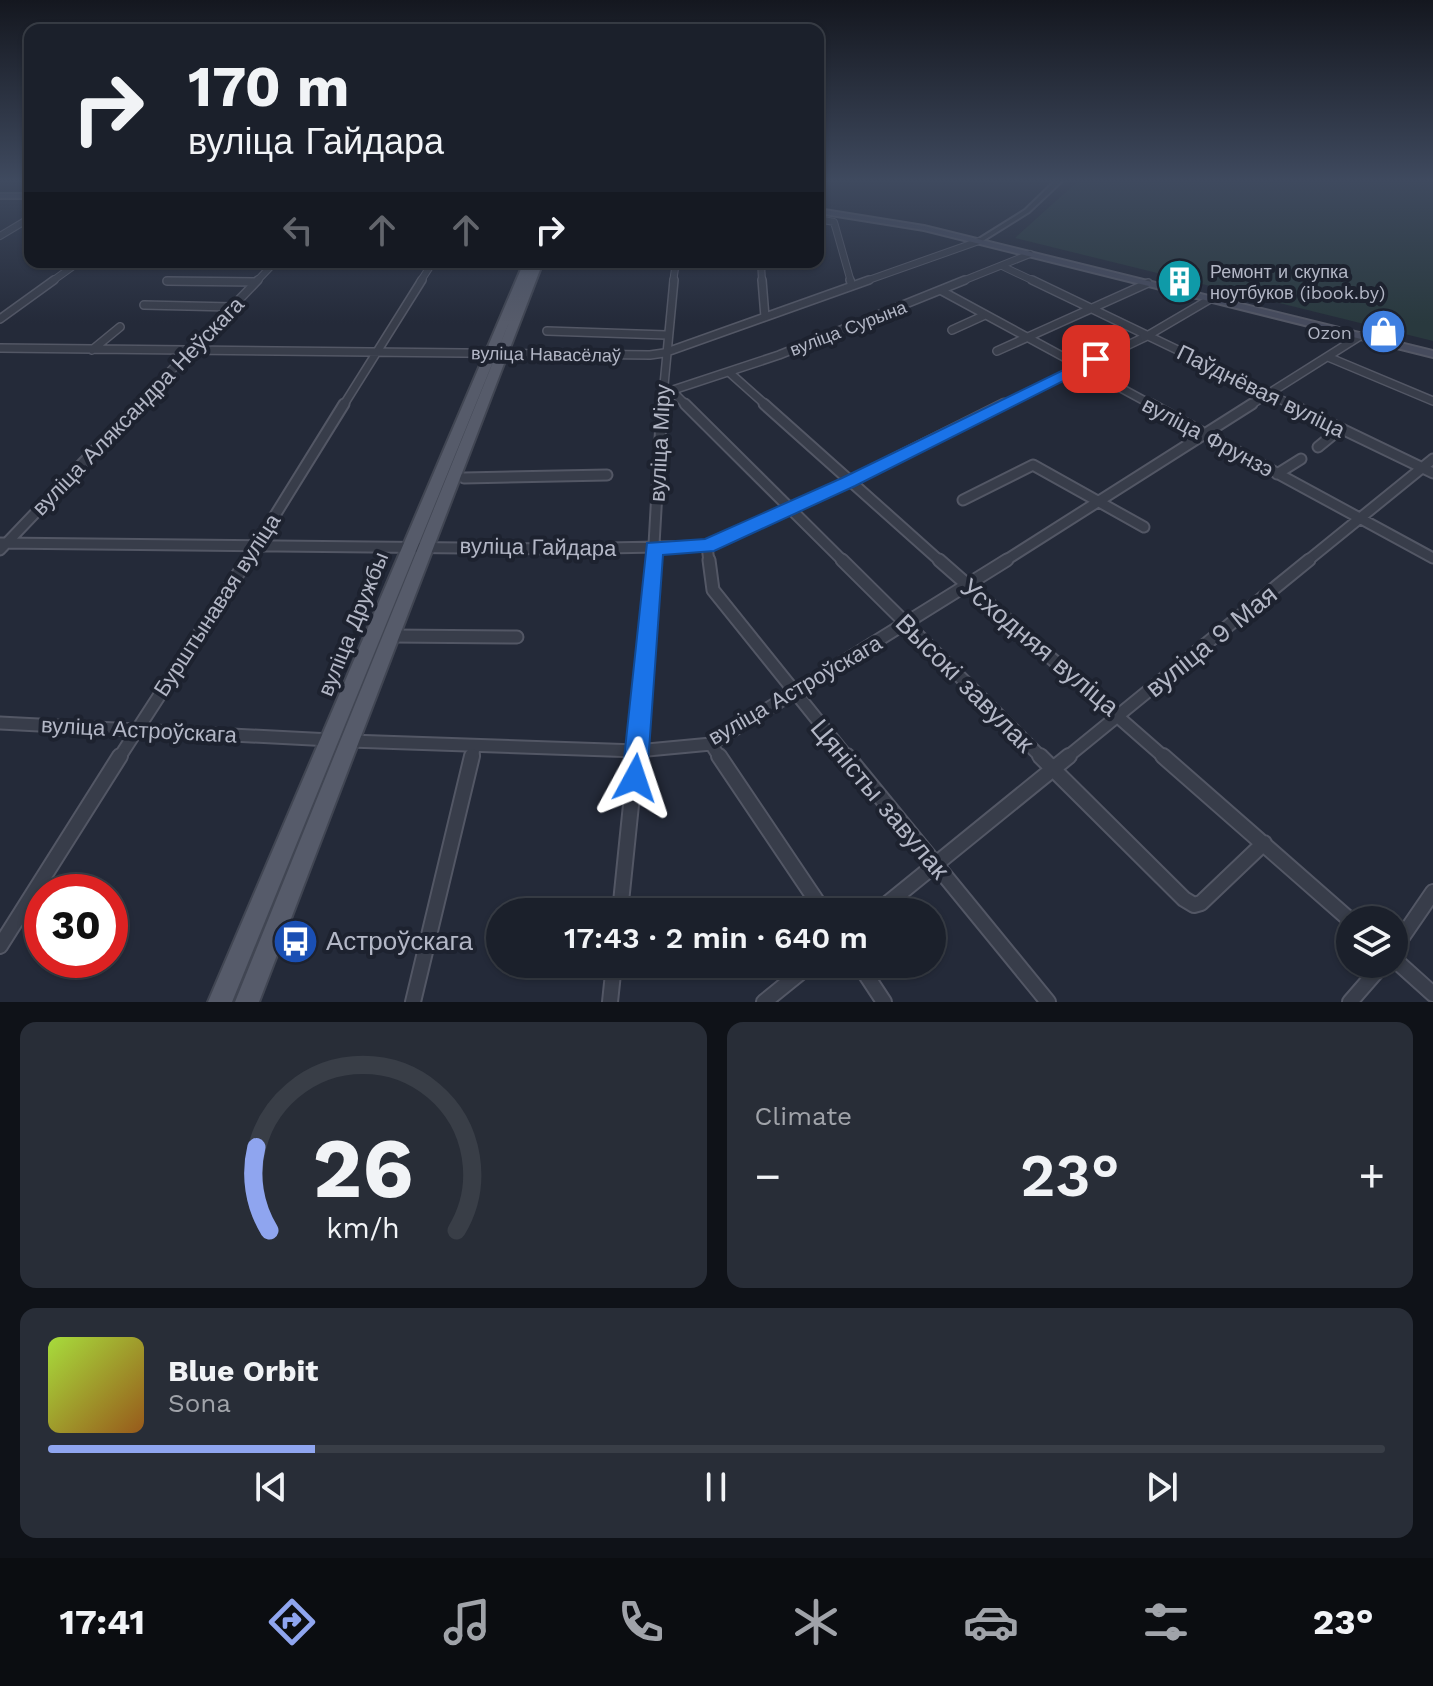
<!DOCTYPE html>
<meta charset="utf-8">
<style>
body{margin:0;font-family:"Work Sans",sans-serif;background:#282d37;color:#f1f3f6;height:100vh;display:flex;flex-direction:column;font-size:30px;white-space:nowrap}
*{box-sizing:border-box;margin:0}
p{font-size:26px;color:#a0a3a9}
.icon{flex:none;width:44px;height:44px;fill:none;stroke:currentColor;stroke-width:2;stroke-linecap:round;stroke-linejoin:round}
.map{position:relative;height:1002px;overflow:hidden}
.panel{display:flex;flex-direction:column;gap:20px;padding:20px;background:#0f1218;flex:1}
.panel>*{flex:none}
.hud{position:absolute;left:24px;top:24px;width:800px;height:244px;border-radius:16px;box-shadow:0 2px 6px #0004,0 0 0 2px #393e47;background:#1b202b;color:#f1f3f6;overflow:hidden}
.tools{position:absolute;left:1336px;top:906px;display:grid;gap:16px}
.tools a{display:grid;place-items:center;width:72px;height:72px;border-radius:50%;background:#1b202b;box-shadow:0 2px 6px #0004,0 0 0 2px #393e47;font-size:40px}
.speed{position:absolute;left:24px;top:874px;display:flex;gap:16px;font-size:40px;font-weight:700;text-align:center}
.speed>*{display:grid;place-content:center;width:104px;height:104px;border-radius:50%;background:#1b202b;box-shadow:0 2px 6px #0004,0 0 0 2px #393e47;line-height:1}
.speed .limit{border:12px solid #d22;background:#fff;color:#111}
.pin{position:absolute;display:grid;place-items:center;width:68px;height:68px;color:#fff;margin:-34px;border-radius:16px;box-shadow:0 4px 12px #0006}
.me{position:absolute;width:88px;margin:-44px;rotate:5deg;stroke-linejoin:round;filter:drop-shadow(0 0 6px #0008)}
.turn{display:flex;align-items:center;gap:28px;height:168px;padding:0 32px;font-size:36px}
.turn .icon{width:104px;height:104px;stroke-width:2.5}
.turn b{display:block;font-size:56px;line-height:68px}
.lanes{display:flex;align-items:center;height:76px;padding:0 32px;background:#0003;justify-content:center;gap:40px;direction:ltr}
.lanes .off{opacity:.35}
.big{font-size:60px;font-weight:600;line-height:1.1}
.panel .card{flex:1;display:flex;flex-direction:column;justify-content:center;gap:12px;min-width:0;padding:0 28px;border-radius:16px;background:#282d37}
.panel .dial{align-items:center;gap:0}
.dial svg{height:208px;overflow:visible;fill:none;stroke:#393e47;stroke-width:7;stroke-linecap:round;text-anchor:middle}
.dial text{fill:#f1f3f6;stroke:none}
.song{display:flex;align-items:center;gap:24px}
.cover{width:96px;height:96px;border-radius:12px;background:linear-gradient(135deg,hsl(80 70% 55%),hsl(30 70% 35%))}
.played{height:8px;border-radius:4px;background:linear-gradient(90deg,#8fa5ef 20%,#393e47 20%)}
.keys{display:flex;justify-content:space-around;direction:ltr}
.heat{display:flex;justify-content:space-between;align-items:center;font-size:44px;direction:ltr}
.panel .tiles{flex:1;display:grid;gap:20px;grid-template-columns:1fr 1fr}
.card:last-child{grid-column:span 2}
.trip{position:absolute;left:486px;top:898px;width:460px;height:80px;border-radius:40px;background:#1b202b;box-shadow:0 2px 6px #0004,0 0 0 2px #393e47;font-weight:600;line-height:80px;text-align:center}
.menu{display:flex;height:128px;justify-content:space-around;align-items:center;background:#0b0d11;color:#a0a3a9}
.menu .icon{width:56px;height:56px}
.menu .active{color:#8fa5ef}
.menu b{font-size:36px;color:#f1f3f6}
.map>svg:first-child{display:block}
</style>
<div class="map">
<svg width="1433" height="1002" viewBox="0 0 1433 1002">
<rect width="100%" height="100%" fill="#242a39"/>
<path fill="#29393e" d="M1077,182H1433V341L1015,238Z"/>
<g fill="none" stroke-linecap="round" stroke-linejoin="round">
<defs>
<path id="minor-far4" d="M818,219L834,222L851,282
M0,236L30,218
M761,262L762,282
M1004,267L1036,282
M167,281L256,282
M51,282L79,262
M256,282L275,262
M420,282L433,262
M673,282L676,262
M863,282L979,241
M960,282L1030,254"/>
<path id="minor-far3" d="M762,280L765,317
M850,280L852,286
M1032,280L1294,406
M167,281L256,282
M942,291L1154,406
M144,305L232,307
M0,319L54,280
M952,330L985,315
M547,331L666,335
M0,348L650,355L664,353L869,280
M92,350L120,327
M997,351L1148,283
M1328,357L1433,401
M730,373L767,406
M670,391L779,355L965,280
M672,391L687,406
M137,406L258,280
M343,406L422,280
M662,406L674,280
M1000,406L1147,336L1210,299
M1249,406L1360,336"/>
<path id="minor-far2" d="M685,404L844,562
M764,404L941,562
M1150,404L1433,558
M1290,404L1433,473
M1318,447L1340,429
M1277,474L1301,459
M464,478L607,475
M963,500L1033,465L1144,527
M0,543L557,549L707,546L848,482L1004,404
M707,546L709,562
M0,550L139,404
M246,562L344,404
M653,562L662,404
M1003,562L1252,404
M1306,562L1433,459"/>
<path id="minor-far1" d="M709,560L713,590L848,758
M842,560L1042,758
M939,560L1165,758
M392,636L517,637
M0,723L331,740
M350,741L637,751L711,744L1007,560
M711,744L720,758
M119,758L247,560
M472,758L474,748
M636,758L653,560
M1066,758L1309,560"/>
<path id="minor" d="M719,756L824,912
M847,756L1048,1002
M1040,756L1184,899L1194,905L1201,903L1264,843
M1163,756L1350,920
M620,912L636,756
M877,912L1069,756
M0,946L120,756
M1394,949L1433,892
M1394,959L1433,994
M859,964L884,1002
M413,1002L472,756
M610,1002L614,964
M764,1002L811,964
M1350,1002L1383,964"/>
<path id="tertiary" d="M1054,182H1061L1029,212L981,242H977V240L1025,210Z"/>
<path id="secondary" d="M0,194H30V198H0Z
M818,209L924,226L1433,351V357L924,230L818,213Z"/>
<path id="primary" d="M524,262H543L259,1002H235L510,320L232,1002H208Z"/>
</defs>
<use href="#minor-far4" stroke="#535765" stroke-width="8"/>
<use href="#minor-far3" stroke="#535765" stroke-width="10"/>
<use href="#minor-far2" stroke="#535765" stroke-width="13"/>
<use href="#minor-far1" stroke="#535765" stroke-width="15"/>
<use href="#minor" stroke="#535765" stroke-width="18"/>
<use href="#tertiary" stroke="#535765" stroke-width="4"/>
<use href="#secondary" stroke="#535765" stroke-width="4"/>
<use href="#primary" stroke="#414653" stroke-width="4"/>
<use href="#minor-far4" stroke="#383d4a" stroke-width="6"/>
<use href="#minor-far3" stroke="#383d4a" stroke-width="7"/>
<use href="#minor-far2" stroke="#383d4a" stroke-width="9"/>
<use href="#minor-far1" stroke="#383d4a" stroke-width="11"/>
<use href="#minor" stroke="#383d4a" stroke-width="14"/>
<use href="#tertiary" fill="#383d4a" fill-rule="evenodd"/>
<use href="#secondary" fill="#464b5d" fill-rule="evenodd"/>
<use href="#primary" fill="#565b6a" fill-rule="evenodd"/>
</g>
<linearGradient id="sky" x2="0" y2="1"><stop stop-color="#14171f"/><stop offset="0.56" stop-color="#3f4a5f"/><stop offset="1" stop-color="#3f4a5f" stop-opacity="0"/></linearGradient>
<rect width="1433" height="323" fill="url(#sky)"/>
<path fill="#1a73e8" stroke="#114b97" stroke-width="2" d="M1096,354L1101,356V362L855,486L714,551L663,555L647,778L644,786L635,790L626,786L622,778L647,543L705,539L842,478Z"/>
<defs>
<symbol id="building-disc" viewBox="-11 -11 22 22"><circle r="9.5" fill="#0f9aa8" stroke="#1d222f"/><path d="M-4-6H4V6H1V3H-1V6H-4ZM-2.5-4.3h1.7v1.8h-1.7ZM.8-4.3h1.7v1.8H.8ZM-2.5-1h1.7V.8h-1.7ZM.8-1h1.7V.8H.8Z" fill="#fff"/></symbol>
<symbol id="shop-disc" viewBox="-11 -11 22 22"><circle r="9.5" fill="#3f7fe0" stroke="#1d222f"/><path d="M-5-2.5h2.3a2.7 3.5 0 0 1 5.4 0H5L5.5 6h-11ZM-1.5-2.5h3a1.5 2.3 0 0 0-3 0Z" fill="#fff"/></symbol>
<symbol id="bus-disc" viewBox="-11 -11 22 22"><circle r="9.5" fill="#1a4fb4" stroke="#1d222f"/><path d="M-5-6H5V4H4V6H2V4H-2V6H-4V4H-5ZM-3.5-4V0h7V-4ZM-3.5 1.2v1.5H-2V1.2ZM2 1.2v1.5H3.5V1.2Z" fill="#fff"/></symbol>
</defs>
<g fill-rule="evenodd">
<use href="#building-disc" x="1154" y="256" width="51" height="51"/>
<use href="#shop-disc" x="1358" y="306" width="51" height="51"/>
<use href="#bus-disc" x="270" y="916" width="51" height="51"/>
</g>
<g text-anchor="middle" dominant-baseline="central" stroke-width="8" stroke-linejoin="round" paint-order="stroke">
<g font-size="18" fill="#b3b7c6" stroke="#1d222f" text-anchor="start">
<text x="1210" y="271">Ремонт и скупка<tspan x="1210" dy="21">ноутбуков (ibook.by)</tspan></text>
<text x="1352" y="332" text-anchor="end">Ozon</text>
</g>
<g font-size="18" fill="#b3b7c6" stroke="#1d222f">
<text transform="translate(848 328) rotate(-21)">вуліца Сурына</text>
<text transform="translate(546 354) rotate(1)">вуліца Навасёлаў</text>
</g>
<g font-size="22" fill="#b3b7c6" stroke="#1d222f">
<text transform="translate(1261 391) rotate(26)">Паўднёвая вуліца</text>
<text transform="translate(138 406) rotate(-46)">вуліца Аляксандра Неўскага</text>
<text transform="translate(1208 437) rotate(28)">вуліца Фрунзэ</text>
<text transform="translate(660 443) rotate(-87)">вуліца Міру</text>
<text transform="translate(538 547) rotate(1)">вуліца Гайдара</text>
<text transform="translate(217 605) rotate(-57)">Бурштынавая вуліца</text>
<text transform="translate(353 624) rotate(-68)">вуліца Дружбы</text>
<text transform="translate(795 690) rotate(-30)">вуліца Астроўскага</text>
<text transform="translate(139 730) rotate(3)">вуліца Астроўскага</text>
</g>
<g font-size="26" fill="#b3b7c6" stroke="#1d222f">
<text transform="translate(1211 641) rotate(-39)">вуліца 9 Мая</text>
<text transform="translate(1040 647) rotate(40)">Усходняя вуліца</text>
<text transform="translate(965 683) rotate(45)">Высокі завулак</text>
<text transform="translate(880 799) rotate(50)">Цяністы завулак</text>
</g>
<g font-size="26" fill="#b3b7c6" stroke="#1d222f" text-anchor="start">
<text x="326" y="941">Астроўскага</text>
</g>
</g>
</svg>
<div class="tools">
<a><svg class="icon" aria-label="layers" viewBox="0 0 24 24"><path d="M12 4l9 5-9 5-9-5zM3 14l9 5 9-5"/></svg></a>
</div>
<div class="speed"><div class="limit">30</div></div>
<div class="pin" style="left:1096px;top:359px;background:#d93025"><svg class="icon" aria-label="arrive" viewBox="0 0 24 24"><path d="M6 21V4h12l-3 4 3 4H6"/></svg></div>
<svg class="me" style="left:635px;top:778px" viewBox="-20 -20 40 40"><path d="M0-17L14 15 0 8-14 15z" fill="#1a73e8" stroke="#fff" stroke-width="4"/></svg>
<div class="trip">17:43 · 2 min · 640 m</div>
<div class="hud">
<div class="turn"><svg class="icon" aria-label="right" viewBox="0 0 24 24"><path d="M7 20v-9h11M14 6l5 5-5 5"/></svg><div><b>170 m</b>вуліца Гайдара</div></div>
<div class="lanes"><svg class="icon off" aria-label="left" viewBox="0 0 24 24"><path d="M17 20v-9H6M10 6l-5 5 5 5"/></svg><svg class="icon off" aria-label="ahead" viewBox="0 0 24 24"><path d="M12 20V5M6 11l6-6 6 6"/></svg><svg class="icon off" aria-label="ahead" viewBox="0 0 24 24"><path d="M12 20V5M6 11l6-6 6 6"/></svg><svg class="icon" aria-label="right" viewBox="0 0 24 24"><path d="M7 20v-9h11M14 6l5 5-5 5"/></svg></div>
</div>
</div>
<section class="panel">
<div class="tiles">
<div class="card dial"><svg viewBox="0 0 100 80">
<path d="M14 69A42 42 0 1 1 86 69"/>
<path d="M14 69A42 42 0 0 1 9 37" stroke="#8fa5ef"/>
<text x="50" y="56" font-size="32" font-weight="700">26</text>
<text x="50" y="72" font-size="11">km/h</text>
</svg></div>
<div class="card"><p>Climate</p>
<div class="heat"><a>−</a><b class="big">23°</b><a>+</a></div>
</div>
<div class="card">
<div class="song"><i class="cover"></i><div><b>Blue Orbit</b><p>Sona</p></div></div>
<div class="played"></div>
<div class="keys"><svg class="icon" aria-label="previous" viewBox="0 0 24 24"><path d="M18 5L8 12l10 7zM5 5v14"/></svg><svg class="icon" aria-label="pause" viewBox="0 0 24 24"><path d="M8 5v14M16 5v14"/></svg><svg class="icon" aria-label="next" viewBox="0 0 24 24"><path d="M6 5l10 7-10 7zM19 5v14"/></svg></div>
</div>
</div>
</section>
<nav class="menu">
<b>17:41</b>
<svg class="icon active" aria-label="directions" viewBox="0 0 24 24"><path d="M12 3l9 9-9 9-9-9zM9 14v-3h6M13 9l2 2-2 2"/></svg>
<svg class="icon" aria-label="music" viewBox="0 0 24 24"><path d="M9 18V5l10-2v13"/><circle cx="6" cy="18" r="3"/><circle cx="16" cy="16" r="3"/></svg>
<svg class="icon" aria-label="phone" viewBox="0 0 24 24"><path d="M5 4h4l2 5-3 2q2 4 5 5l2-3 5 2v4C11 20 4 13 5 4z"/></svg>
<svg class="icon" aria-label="climate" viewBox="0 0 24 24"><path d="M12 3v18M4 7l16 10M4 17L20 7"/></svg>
<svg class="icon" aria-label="car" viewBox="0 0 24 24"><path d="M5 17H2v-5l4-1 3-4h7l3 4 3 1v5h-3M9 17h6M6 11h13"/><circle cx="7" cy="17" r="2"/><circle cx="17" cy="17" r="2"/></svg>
<svg class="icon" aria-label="filters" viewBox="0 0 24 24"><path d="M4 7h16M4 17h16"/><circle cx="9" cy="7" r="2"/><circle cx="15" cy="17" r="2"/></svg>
<b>23°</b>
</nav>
